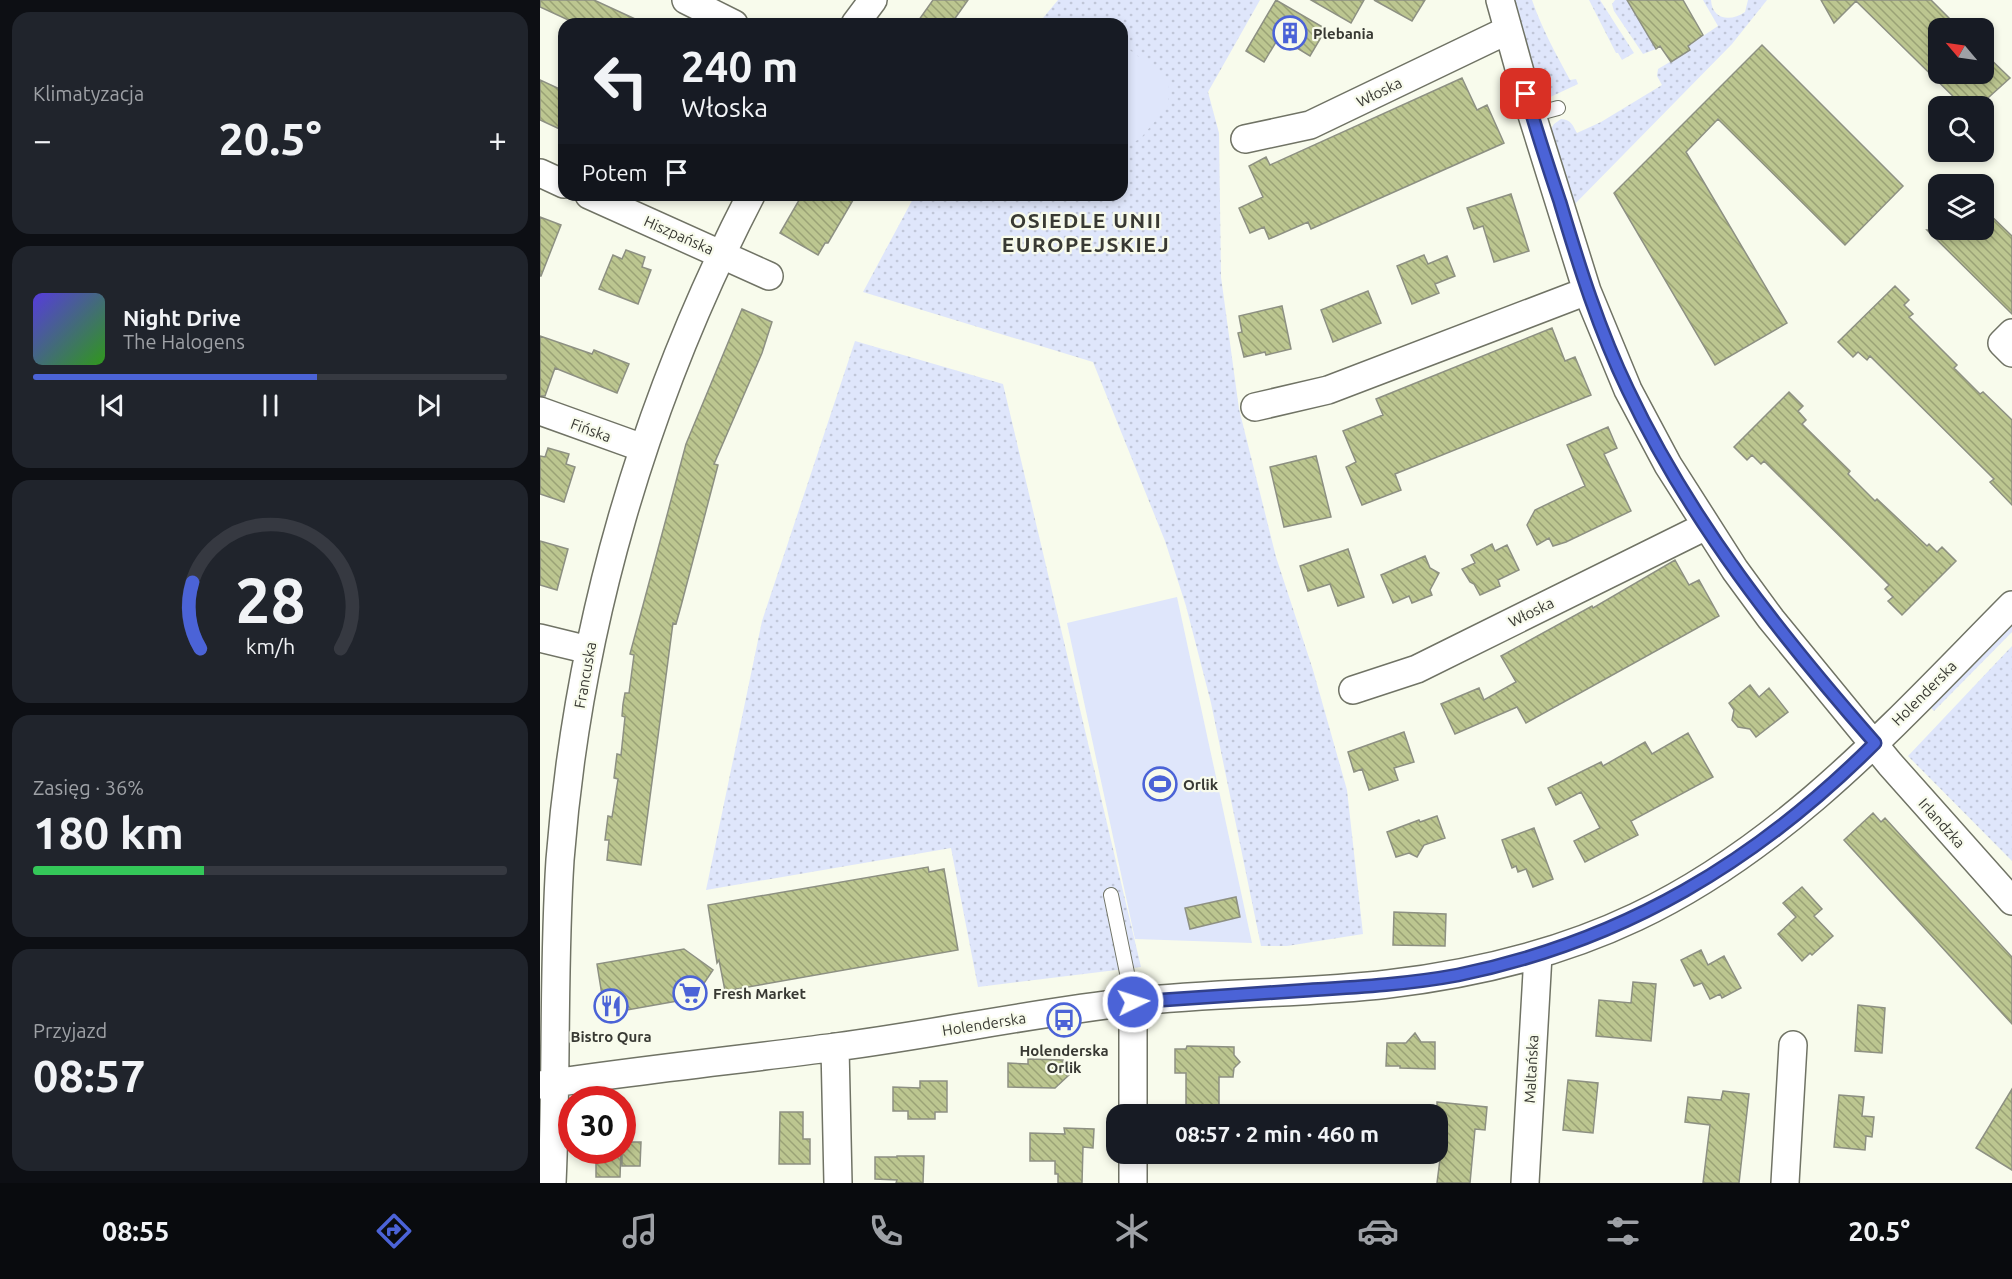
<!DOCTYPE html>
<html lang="pl">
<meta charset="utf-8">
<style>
body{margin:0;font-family:Ubuntu,sans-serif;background:#20242c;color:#f1f3f6;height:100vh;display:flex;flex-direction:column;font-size:22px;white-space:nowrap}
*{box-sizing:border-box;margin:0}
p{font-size:20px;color:#9ea1a6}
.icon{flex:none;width:33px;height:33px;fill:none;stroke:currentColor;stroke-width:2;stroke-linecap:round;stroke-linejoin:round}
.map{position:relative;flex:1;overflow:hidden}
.drawer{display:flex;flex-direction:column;gap:12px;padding:12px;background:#0d0f14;width:540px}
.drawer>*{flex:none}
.banner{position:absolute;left:18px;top:18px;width:570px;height:183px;border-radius:18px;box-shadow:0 3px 9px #0003;background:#171b24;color:#f1f3f6;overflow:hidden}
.needle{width:39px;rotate:299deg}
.fabs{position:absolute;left:1388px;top:18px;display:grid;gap:12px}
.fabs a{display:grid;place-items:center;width:66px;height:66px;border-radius:12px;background:#171b24;box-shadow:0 3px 9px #0003;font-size:30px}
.speed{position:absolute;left:18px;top:1086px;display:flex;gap:12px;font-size:30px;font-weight:700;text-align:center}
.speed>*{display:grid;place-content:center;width:78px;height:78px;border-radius:50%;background:#171b24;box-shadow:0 3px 9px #0003;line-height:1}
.speed .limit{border:9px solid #d22;background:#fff;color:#111}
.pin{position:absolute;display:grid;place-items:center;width:51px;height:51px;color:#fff;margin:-26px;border-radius:12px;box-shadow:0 3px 9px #0006}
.me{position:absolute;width:66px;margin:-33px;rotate:86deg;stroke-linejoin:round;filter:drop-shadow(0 0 4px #0008)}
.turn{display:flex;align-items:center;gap:21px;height:126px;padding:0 24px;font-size:27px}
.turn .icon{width:78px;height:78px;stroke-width:2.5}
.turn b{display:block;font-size:42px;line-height:51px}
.then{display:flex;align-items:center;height:57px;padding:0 24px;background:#0003;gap:12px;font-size:22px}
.big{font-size:45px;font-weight:600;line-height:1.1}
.drawer .widget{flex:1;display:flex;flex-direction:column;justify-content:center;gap:9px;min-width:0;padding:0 21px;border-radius:18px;background:#20242c}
.drawer .dial{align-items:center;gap:0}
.dial svg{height:156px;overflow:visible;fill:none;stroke:#363941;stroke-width:7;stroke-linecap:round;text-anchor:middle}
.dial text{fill:#f1f3f6;stroke:none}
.song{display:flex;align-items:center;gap:18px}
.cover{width:72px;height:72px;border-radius:9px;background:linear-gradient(135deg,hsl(250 70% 55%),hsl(110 70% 35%))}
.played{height:6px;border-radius:3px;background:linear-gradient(90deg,#4b63d7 60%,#363941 60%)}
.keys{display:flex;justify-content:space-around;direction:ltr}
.heat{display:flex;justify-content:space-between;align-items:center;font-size:33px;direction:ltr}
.charge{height:9px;border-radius:4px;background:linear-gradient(90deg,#34c759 36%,#363941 0)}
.trip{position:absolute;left:566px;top:1104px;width:342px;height:60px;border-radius:18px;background:#171b24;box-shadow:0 3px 9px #0003;font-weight:600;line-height:60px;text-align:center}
.tab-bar{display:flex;height:96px;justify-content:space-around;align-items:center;background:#090b0e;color:#9ea1a6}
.tab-bar .icon{width:42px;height:42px}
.tab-bar .on{color:#4b63d7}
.tab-bar b{font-size:27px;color:#f1f3f6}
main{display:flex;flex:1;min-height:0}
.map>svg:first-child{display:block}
</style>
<main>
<section class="drawer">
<div class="widget"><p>Klimatyzacja</p>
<div class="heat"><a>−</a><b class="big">20.5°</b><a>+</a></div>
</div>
<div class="widget">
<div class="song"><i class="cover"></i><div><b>Night Drive</b><p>The Halogens</p></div></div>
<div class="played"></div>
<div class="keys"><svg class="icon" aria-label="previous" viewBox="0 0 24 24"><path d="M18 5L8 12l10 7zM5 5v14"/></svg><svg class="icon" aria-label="pause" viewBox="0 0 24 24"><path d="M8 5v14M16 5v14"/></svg><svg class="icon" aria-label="next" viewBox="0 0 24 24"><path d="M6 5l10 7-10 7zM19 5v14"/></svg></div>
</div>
<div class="widget dial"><svg viewBox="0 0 100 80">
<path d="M14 69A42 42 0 1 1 86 69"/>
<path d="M14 69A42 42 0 0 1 10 35" stroke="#4b63d7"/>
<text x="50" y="56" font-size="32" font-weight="700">28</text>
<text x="50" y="72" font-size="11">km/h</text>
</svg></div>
<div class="widget"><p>Zasięg · 36%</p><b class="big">180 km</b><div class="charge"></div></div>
<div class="widget"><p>Przyjazd</p><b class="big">08:57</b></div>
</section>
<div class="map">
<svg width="1472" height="1183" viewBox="0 0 1472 1183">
<defs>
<pattern id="grass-dots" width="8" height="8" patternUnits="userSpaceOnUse" patternTransform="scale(1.5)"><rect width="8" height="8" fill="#dfe6fb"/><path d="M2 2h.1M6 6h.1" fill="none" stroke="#c0c6d8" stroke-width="1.8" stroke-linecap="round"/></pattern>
<pattern id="building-back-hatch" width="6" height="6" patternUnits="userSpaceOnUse" patternTransform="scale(1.5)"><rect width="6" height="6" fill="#bcc690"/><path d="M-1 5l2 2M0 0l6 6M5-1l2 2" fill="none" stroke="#9aa276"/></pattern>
</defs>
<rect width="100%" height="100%" fill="#f8fbec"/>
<path fill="url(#grass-dots)" d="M518,0H720L668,92L679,133L681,277L699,409L736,557L773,670L807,790L823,934L747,946H721L671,703L646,606L625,541L553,362L323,292L375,195H582V24H498Z
M971,0H992C1002,29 1016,54 1030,80L1036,79L1038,84L1004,100L999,95Z
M1049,0H1060L1094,53L1082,60L1078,53H1076Z
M1075,0H1087L1116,49L1103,54L1074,11L1072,4Z
M1163,0H1171C1172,20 1191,22 1205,12L1208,0H1227L1192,44L1030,209L1009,132L1014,124L1021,119C1032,120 1032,125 1037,133L1061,122L1122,85L1117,76L1118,69L1150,50L1148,46L1178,26Z
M315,341L463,384L601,967L438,987L411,848L166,890L222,621Z
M1472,622V632L1394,711L1389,706Z
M1472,646V861L1368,756Z"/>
<path fill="#dfe6fb" d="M582,44L629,80L628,106L600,139L585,146H582Z
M637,597L712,943L595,939L527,623Z"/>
<path fill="url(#building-back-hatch)" stroke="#8d9082" stroke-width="1.5" d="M0,0H54L106,24H37L0,7Z
M393,0H428L411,24H376Z
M736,0L786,29L770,56L739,37L724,62L706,51Z
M771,0H824L811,23Z
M834,0H885L872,21Z
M1087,0H1143L1163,35L1148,46L1150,50L1131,62L1120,46L1116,49Z
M1281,0H1391L1419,28H1398V74H1443V52L1470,78L1439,106H1423L1316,1L1294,23Z
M1222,45L1363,186L1305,245L1178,119L1146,152L1247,323L1175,365L1074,193Z
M922,78L937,110L947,105L964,143L771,229L768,222L729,239L724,227L710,233L699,208L723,197L709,166L726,157L730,165Z
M0,80L24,91V131L0,120Z
M971,194L989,251L954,262L943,226L934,229L927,208Z
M262,195H316L288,243H285L278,255L240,233Z
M1443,208L1472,236V314L1387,230H1443Z
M0,217L21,225L1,276H0Z
M86,250L105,257L102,267L111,270L98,304L59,289L73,255L82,259Z
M884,255L888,264L907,256L915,276L895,284L899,293L872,304L857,266Z
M1355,286L1369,300L1364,305L1373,314L1369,317L1417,365L1414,368L1440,394L1443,392L1472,420V505L1450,482L1454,479L1330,356L1327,360L1318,352L1313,357L1298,342Z
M828,291L841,323L793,342L781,310Z
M742,306L751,349L726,355L725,352L704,357L698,333L702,332L699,316Z
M202,309L232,322L222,353L174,464L178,465L141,606L136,624L133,623L101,865L67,860L69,840H65L68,816L72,817L78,779L74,778L77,754L81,755L85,717L82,716L83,704L85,693H89L94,655L90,654L146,444Z
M1012,328L1025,361L1035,357L1051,395L855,474L861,490L822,505L806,467L816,462L803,431L843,415L836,399Z
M0,336L52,354L54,350L89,364L77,393L15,368L5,396H0Z
M1249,392L1263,406L1258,411L1266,420L1262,424L1310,471L1308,474L1335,501L1337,499L1387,546L1389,544L1397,552L1402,547L1416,561L1362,615L1348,601L1353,597L1345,589L1349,585L1224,461L1221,464L1212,455L1207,460L1194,447Z
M1068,427L1077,448L1064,454L1091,511L1026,542L1013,546L1009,538L997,545L987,525L995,510L1045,486L1027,445Z
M8,448L29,454L26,464L35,467L24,502L0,494V456L5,457Z
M776,456L791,517L744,527L730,467Z
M0,541L28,549L17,590L0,585Z
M952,544L955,551L967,545L979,570L958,580L960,586L940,595L934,584L930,582L922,569L935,563L931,555Z
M808,549L824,597L798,606L790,584L768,591L760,566Z
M885,556L890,568L899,573L890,590L892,595L872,603L869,596L853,603L841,575Z
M1135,560L1149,585L1159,580L1179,616L986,723L977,707L915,734L901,704L939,688L944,700L976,682L961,656L1052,606L1053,608Z
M1210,685L1219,697L1229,688L1248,712L1216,737L1210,729L1198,727L1192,720L1194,710L1189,703Z
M864,732L874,762L854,768L858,780L829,790L822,769L814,772L808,752Z
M1148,733L1173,777L1091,821L1098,835L1045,862L1034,841L1060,828L1041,792L1016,805L1008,788L1061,762L1063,766L1105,742L1112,754Z
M1333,813L1341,822L1345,818L1472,957V1024L1304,840Z
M897,816L905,838L884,845L877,857L869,853L856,857L847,832L879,820L880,822Z
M994,828L1013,879L993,887L986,869L978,872L976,866L972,868L962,840Z
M388,867L389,872L404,869L418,950L185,991L179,960L177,963L168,905Z
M1262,887L1282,909L1274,916L1293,936L1272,955L1270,953L1262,961L1238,934L1256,917L1243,903Z
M696,897L700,917L650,929L645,908Z
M854,912L906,914L905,946L853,945Z
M144,949L173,970L154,998L65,1014L57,964Z
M1161,950L1168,965L1184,956L1201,988L1182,998L1180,994L1170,999L1162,983L1154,986L1141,960Z
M1093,982L1116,984L1111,1041L1056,1036L1059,1000L1091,1003Z
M1318,1005L1345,1008L1342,1053L1315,1051Z
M875,1033L881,1042H895V1069L860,1068V1066H846L847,1043H866Z
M647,1046L694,1047V1055L700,1062L694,1068L693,1077H679V1114H646V1073H635V1049H646Z
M488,1059L523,1060V1069L529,1075L515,1088L468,1087V1063L488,1064Z
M1028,1080L1058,1083L1053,1133L1023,1130Z
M380,1081H407V1112H395V1119H368V1111H353V1087L380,1088Z
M1472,1089V1170L1436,1148Z
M1183,1091L1209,1094L1199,1183H1163L1170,1125L1145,1122L1148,1097L1181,1100Z
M1299,1095L1324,1097L1322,1116L1334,1117L1332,1137L1326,1136L1325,1150L1294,1147Z
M897,1102L947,1107L945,1130L935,1129L930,1183H897L903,1135L897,1134Z
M240,1112H263V1139H270V1164H239Z
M524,1128L554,1129L553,1148L543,1147L542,1183H518V1174H515V1161H490V1133L525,1134Z
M82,1142H101L100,1166H82Z
M56,1150H81L80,1177H56Z
M357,1156H384L383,1183H356L357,1180L335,1179V1157H357Z"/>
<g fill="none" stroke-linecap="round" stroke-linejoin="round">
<defs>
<path id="service" d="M992,115L1018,108
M571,895L593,1002"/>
<path id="minor" d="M146,0L194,24
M960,0L992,115L1047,291L1088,390L1128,465L1195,570L1231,619L1350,764L1472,901
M315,24L333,0
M705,139L770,125L968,30
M0,173L24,184
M49,195L229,276
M1472,333L1462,343L1472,353
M715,407L788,390L1047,291
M0,411L103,448
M0,638L49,650
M813,690L877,669L1166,526
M295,1047L298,1183
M0,1085C98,1070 197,1060 296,1047C395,1034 492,1013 591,1002C676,992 763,994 848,984C934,974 1018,954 1096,917C1246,846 1357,721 1472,605
M593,1114V1002
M12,1183C17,1076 13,968 20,860C38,627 104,402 211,195
M593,1183V1154
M985,1183L998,955
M1245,1183L1253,1045"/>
</defs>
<use href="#service" stroke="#707365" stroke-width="16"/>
<use href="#minor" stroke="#707365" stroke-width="30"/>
<use href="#service" stroke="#fff" stroke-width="14"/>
<use href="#minor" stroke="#fff" stroke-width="27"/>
</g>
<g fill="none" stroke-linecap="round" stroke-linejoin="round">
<defs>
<path id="route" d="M593,1002C652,998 711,994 770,990C819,987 870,984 918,975C1084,941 1216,862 1335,743C1240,635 1150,521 1088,390C1059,330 1039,266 1020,202C1008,166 996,130 986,94"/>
</defs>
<use href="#route" stroke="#31408c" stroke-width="15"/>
<use href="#route" stroke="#4b63d7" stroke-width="10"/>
</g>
<defs>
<symbol id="building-ring" viewBox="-11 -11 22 22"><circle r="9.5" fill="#f8fbec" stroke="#4b63d7" stroke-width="1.5"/><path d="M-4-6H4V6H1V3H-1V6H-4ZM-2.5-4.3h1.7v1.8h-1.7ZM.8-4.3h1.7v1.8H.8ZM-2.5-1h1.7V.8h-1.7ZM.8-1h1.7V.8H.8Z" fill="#4b63d7"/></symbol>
<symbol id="stadium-ring" viewBox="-11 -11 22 22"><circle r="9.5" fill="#f8fbec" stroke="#4b63d7" stroke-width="1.5"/><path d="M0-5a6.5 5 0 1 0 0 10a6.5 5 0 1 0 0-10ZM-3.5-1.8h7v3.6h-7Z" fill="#4b63d7"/></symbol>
<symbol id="supermarket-ring" viewBox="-11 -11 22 22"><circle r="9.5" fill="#f8fbec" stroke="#4b63d7" stroke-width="1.5"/><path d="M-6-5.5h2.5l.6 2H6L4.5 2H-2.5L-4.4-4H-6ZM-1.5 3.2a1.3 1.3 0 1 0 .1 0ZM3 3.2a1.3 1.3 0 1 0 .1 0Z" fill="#4b63d7"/></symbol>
<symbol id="restaurant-ring" viewBox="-11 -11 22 22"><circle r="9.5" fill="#f8fbec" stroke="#4b63d7" stroke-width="1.5"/><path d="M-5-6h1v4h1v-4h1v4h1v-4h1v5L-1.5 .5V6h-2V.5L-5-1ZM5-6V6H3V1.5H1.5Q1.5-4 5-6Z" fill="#4b63d7"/></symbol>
<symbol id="bus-ring" viewBox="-11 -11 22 22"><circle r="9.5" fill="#f8fbec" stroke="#4b63d7" stroke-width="1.5"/><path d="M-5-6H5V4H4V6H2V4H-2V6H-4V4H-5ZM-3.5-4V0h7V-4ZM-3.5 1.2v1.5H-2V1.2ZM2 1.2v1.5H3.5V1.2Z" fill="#4b63d7"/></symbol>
</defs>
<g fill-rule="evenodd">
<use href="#building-ring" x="731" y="14" width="38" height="38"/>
<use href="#stadium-ring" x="601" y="765" width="38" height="38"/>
<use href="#supermarket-ring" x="131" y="974" width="38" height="38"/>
<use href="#restaurant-ring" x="52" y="987" width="38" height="38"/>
<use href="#bus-ring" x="505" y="1001" width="38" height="38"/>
</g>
<g text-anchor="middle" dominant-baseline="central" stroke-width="4.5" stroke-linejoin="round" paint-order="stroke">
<g font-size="15" font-weight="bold" fill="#383933" stroke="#f8fbec" text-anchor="start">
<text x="773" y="33">Plebania</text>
<text x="643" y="784">Orlik</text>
<text x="173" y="993">Fresh Market</text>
<text x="71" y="1036" text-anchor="middle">Bistro Qura</text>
<text x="524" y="1050" text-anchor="middle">Holenderska<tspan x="524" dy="17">Orlik</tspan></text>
</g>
<g font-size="15" fill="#383933" stroke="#f8fbec">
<text transform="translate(839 92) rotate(-26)">Włoska</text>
<text transform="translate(139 235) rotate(24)">Hiszpańska</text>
<text transform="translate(51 430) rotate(20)">Fińska</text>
<text transform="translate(991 612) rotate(-26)">Włoska</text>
<text transform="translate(45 675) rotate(-80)">Francuska</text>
<text transform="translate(1384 693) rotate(-45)">Holenderska</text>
<text transform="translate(1402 823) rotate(48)">Irlandzka</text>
<text transform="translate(444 1024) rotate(-9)">Holenderska</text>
<text transform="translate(991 1069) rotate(-87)">Maltańska</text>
</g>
<g font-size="21" font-weight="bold" letter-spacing="1.5" fill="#383933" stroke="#f8fbec">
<text x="546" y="220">OSIEDLE UNII<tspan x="546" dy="24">EUROPEJSKIEJ</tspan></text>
</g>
</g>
</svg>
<div class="fabs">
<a><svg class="needle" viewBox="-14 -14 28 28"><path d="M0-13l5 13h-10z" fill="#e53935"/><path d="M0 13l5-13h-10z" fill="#9ea1a6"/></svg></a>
<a><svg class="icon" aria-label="search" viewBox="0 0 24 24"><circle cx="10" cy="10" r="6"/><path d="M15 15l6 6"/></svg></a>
<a><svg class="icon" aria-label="layers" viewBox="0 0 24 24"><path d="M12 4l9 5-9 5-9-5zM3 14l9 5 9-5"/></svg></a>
</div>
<div class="speed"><div class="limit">30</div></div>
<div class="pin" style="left:986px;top:94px;background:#d93025"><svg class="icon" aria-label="arrive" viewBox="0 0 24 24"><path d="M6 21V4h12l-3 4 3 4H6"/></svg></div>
<svg class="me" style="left:593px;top:1002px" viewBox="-20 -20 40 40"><circle r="17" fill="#4b63d7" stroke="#fff" stroke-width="3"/><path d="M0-11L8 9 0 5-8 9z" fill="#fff"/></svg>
<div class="trip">08:57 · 2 min · 460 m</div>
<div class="banner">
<div class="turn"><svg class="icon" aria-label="left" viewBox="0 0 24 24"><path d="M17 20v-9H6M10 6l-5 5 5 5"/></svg><div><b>240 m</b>Włoska</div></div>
<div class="then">Potem<svg class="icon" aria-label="arrive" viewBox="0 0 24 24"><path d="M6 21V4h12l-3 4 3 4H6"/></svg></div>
</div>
</div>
</main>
<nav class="tab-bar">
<b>08:55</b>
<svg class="icon on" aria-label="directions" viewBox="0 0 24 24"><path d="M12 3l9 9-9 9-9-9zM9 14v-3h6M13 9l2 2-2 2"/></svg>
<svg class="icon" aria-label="music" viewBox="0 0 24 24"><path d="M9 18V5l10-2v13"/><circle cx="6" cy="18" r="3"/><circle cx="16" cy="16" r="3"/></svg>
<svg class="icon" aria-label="phone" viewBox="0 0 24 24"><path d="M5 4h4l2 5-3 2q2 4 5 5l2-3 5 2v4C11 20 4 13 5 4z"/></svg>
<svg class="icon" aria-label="climate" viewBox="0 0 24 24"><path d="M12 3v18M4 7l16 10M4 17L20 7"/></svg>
<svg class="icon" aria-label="car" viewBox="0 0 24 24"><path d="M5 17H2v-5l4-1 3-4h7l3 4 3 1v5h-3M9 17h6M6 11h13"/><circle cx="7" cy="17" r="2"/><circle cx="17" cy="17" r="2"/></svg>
<svg class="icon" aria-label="filters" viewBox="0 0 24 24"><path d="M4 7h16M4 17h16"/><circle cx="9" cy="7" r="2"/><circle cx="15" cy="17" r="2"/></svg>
<b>20.5°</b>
</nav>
